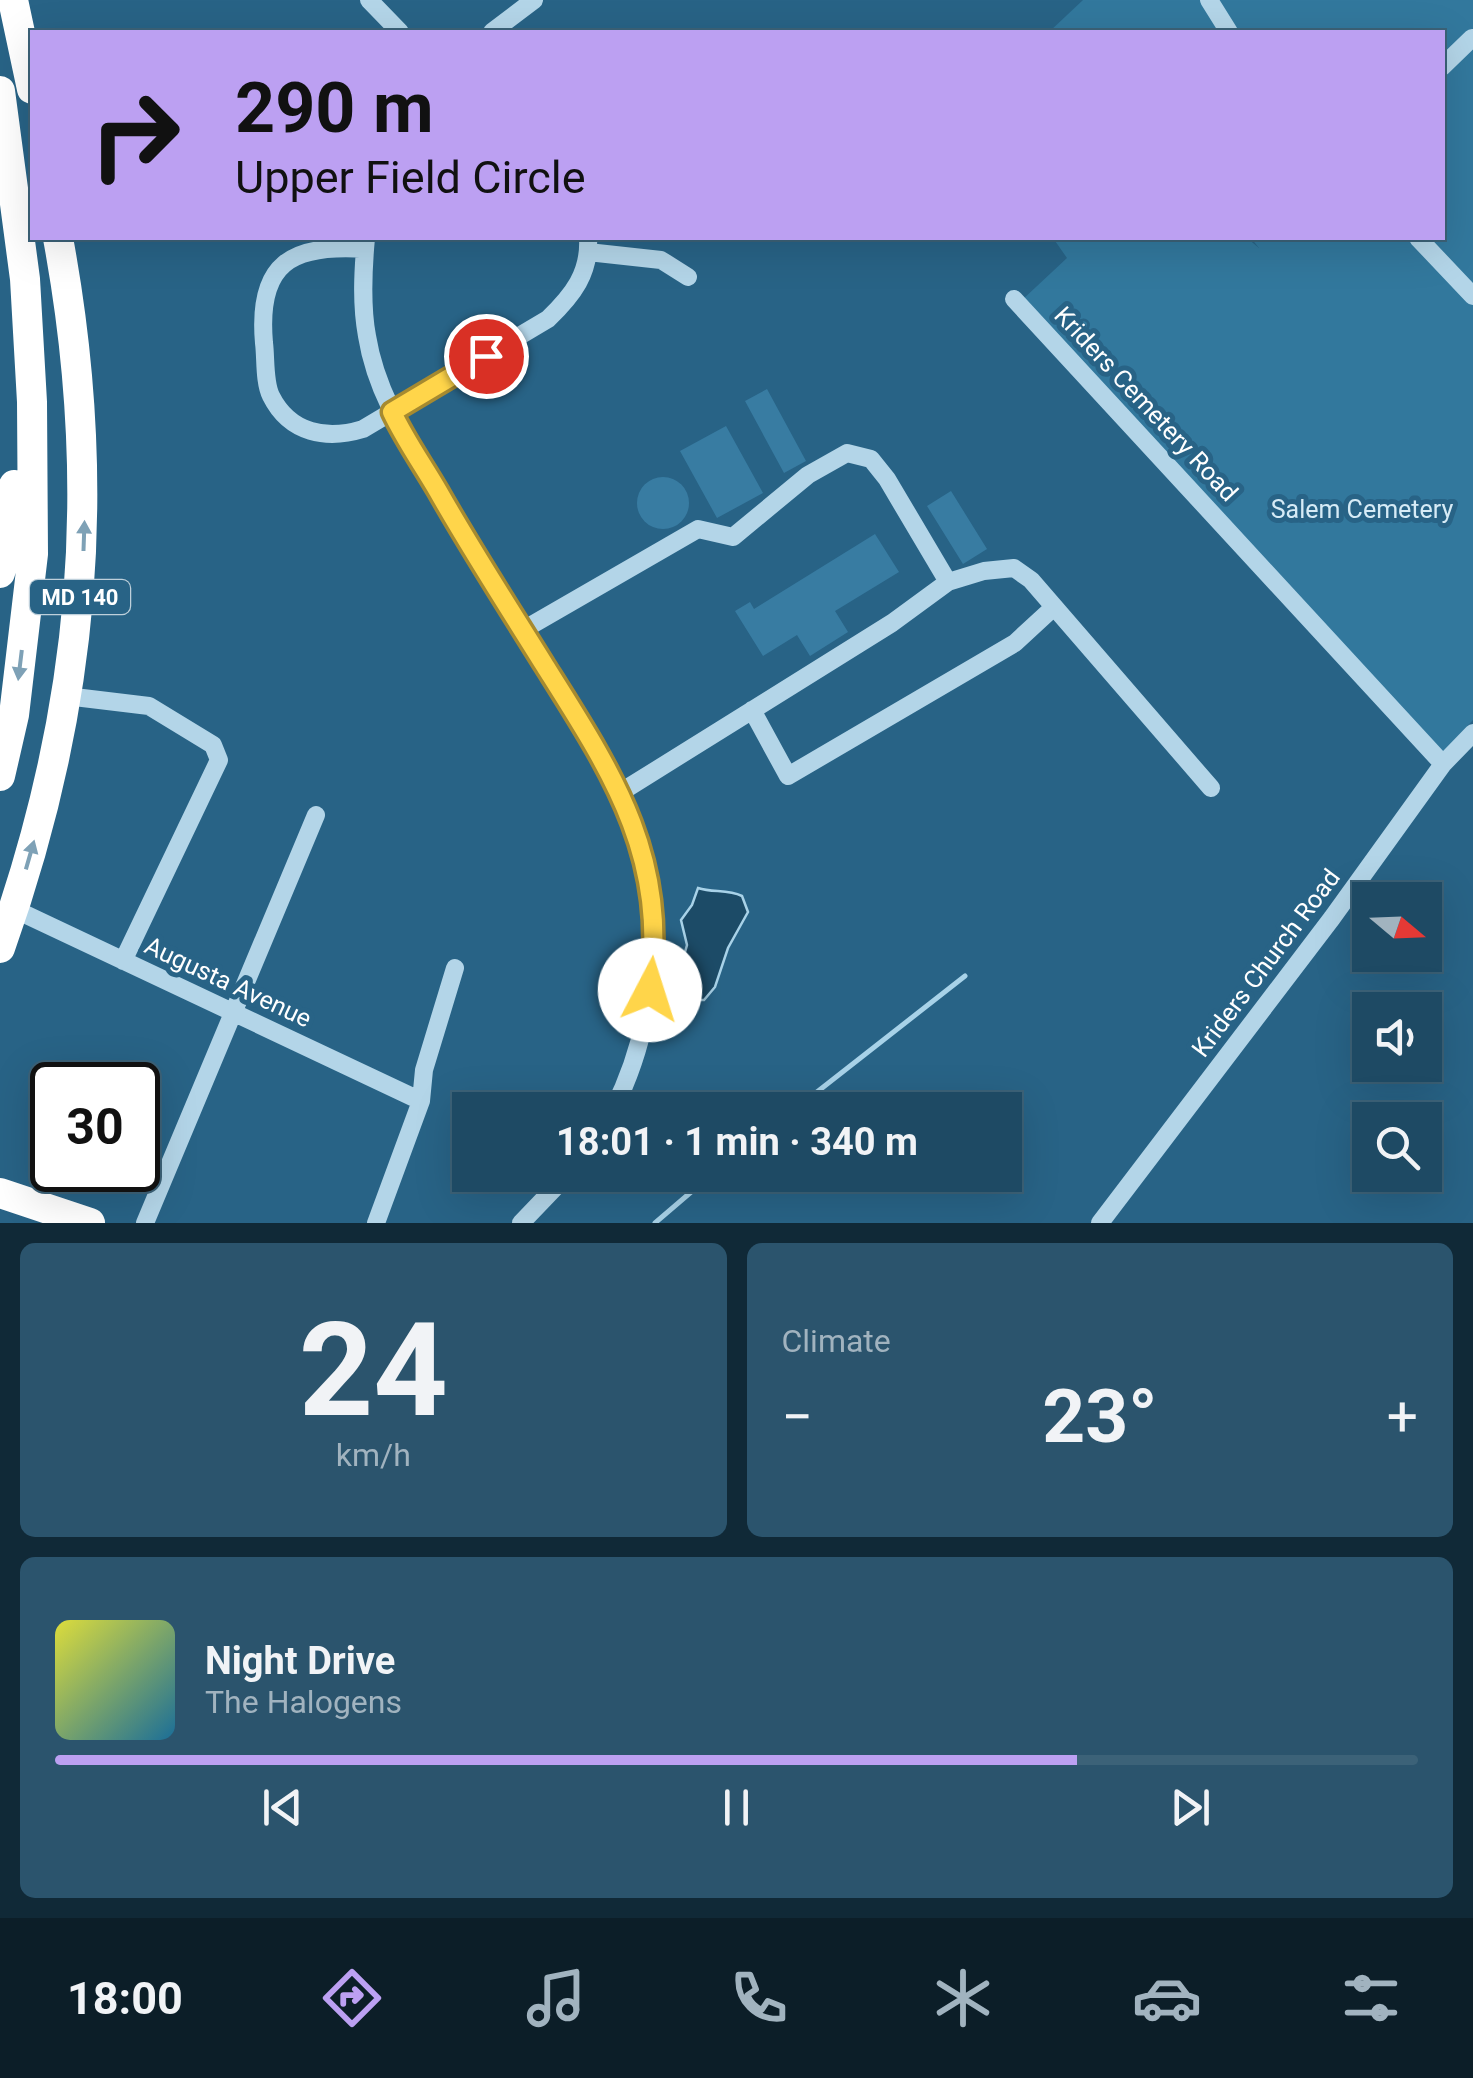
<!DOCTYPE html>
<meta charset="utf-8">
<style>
body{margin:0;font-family:Roboto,sans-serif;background:#2b546d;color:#f1f3f6;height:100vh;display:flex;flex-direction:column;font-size:38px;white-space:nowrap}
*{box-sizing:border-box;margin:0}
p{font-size:32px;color:#a1b3bf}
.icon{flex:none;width:55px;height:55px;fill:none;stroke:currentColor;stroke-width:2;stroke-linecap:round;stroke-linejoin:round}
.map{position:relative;height:1223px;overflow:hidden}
.drawer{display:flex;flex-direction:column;gap:20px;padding:20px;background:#102937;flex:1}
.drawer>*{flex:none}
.top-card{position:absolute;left:30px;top:30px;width:1415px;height:210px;border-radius:0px;box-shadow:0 10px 40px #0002,0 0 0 2px #3c6278;background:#bca0f2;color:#111;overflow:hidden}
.needle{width:65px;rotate:109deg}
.controls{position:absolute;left:1352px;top:882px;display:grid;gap:20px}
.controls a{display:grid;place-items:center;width:90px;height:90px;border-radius:0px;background:#1e4a64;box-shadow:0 10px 40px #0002,0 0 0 2px #3c6278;font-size:50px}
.speed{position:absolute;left:30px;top:1062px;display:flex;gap:20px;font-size:50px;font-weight:700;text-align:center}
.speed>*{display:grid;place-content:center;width:130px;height:130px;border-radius:50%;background:#1e4a64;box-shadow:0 10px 40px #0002,0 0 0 2px #3c6278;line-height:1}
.speed .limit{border:5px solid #111;border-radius:15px;background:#fff;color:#111}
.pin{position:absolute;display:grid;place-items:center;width:85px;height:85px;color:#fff;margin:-42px;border:5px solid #fff;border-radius:50%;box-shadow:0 2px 10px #0007}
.me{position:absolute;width:110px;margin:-55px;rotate:5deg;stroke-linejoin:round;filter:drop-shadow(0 0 8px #0008)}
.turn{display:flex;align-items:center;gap:35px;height:210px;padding:0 40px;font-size:45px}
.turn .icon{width:130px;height:130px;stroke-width:2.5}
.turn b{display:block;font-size:70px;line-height:85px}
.big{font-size:75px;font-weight:700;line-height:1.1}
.drawer .card{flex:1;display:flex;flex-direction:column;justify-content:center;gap:15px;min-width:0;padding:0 35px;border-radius:15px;background:#2b546d}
.drawer .dial{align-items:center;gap:0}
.dial b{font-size:130px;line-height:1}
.song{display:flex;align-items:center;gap:30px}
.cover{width:120px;height:120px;border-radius:15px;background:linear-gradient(135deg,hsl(60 70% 55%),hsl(200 70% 35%))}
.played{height:10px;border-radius:5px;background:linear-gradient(90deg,#bca0f2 75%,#3c6278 75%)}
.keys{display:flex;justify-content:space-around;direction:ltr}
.heat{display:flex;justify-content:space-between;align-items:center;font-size:55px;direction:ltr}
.drawer .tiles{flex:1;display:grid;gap:20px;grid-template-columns:1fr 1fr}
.card:last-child{grid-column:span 2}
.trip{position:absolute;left:452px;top:1092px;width:570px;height:100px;border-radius:0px;background:#1e4a64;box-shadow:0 10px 40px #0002,0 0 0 2px #3c6278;font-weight:700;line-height:100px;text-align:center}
.tabs{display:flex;height:160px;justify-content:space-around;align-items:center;background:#0c1e28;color:#a1b3bf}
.tabs .icon{width:70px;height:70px}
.tabs .on{color:#bca0f2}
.tabs b{font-size:45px;color:#f1f3f6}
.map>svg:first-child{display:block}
</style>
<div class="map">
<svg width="1473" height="1223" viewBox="0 0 1473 1223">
<rect width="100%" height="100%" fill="#286386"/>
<path fill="#32789d" d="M1083,0H1473V720L1442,753L1021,301L1067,258L1053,238H1247L1259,248L1251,238H1442V32H1049Z"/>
<path fill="#1c4b67" stroke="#a8d2e8" stroke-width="2.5" d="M698,888C713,893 727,889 742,896L748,912L728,948L715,987L704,1000H692L679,974L687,945L681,920L692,905Z"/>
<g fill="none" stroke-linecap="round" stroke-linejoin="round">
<path stroke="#a8d2e8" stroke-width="5" d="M794,1110L965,976
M655,1223L711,1175"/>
</g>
<path fill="#387ca2" d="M767,389L806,461L784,473L745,401Z
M726,426L763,493L717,518L680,451Z
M637 503a26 26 0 1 1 52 0a26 26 0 1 1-52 0Z
M951,491L987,549L963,564L927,506Z
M875,534L899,572L835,611L848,632L810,656L797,635L763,656L735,611L750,602L754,609Z"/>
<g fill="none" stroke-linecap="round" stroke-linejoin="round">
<path stroke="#b3d5e8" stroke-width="18" d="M369,0L400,32
M1209,0L1229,32
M492,32L534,0
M1442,67L1472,38
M366,238C363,270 361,304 367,336C376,393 407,439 436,487C470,544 504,600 539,656C566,698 598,741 618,786C665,889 664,1009 613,1110
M1418,238L1473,296
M365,249C291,244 257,263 264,343C266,358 264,382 271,396C290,434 327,440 363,429L548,319C573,295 590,273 588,238
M588,252L661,260L688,277
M1014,299L1443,764
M948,582L984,571L1014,568L1031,580L1211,788
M523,630L698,529L733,537L808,475L847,453L871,459L887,479L948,582L892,623L621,792
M66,696L149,706L213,745L219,760L123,961
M752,710L788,776L1015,643L1054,607
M14,909L421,1101
M145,1223L316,815
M376,1223L421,1101L424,1070L455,968
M521,1223L567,1175
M1100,1223L1332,918L1443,764L1473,733"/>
<path stroke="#fff" stroke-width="30" d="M13,0L32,89
M0,91L25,279L32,402L33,554L14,715L0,776
M0,573L10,540L14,485
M0,948C85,710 104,486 58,238
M0,1193L90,1223"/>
</g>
<defs><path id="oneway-solid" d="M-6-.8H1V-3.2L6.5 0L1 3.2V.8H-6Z" transform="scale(2.5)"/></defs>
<g fill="#7ea1b6">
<use href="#oneway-solid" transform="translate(84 536) rotate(-88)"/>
<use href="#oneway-solid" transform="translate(20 665) rotate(97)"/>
<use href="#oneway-solid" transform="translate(30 855) rotate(-74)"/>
</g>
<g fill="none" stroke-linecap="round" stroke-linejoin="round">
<defs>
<path id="route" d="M486,356L392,412C405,440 423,465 438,491C472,551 509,608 545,666C613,774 668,856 650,990"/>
</defs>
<use href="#route" stroke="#a68a30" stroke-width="25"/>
<use href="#route" stroke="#ffd54a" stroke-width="18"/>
</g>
<g text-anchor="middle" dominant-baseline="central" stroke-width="10" stroke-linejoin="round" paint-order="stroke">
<rect fill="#286386" stroke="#bed0db" stroke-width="2.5" x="30" y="580" width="100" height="34" rx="8"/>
<g font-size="22" font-weight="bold" fill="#fff">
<text x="80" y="597">MD 140</text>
</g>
<g font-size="25" fill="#fff" stroke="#286386">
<text transform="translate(1146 404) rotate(47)">Kriders Cemetery Road</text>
<text transform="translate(1266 963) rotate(-53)">Kriders Church Road</text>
<text transform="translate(228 982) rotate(25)">Augusta Avenue</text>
</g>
<g font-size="25" fill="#d6ebf6" stroke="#286386">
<text x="1362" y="509">Salem Cemetery</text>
</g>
</g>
</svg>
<div class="controls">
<a><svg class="needle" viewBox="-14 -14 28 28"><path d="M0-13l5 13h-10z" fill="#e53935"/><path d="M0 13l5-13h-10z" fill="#a1b3bf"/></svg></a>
<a><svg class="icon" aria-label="sound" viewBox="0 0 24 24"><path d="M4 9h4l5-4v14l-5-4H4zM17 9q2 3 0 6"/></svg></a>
<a><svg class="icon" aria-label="search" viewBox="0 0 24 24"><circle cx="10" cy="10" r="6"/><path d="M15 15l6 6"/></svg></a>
</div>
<div class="speed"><div class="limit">30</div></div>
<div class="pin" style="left:486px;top:356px;background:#d93025"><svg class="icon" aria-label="arrive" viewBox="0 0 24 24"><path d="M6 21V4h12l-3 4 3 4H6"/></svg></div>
<svg class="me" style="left:650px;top:990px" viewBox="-20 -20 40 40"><circle r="19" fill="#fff"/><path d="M0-13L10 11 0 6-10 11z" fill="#ffd54a"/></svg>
<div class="trip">18:01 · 1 min · 340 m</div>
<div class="top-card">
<div class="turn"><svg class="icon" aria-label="right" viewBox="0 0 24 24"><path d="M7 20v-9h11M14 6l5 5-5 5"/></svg><div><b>290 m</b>Upper Field Circle</div></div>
</div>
</div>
<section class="drawer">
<div class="tiles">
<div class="card dial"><b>24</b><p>km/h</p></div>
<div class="card"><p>Climate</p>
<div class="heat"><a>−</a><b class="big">23°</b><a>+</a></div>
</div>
<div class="card">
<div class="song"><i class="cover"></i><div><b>Night Drive</b><p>The Halogens</p></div></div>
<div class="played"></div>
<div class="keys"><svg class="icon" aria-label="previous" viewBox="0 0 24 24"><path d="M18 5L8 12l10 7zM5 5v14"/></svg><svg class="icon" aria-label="pause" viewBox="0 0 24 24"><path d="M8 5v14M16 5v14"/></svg><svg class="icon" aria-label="next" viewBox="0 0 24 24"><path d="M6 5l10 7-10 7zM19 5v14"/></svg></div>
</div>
</div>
</section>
<nav class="tabs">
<b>18:00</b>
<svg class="icon on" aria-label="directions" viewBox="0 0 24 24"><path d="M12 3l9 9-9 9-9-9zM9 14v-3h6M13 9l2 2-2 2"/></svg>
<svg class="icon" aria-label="music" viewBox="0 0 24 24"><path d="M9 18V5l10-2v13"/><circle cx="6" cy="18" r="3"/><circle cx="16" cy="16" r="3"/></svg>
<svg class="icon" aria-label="phone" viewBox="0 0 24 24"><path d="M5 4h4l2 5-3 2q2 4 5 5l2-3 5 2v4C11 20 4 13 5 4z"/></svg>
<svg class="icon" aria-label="climate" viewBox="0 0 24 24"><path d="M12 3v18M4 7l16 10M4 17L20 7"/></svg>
<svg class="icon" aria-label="car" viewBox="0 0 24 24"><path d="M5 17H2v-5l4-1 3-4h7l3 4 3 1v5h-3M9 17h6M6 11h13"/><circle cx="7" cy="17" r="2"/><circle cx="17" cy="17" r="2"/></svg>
<svg class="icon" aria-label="filters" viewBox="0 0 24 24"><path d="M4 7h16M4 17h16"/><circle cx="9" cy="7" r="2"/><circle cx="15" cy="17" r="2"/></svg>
</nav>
